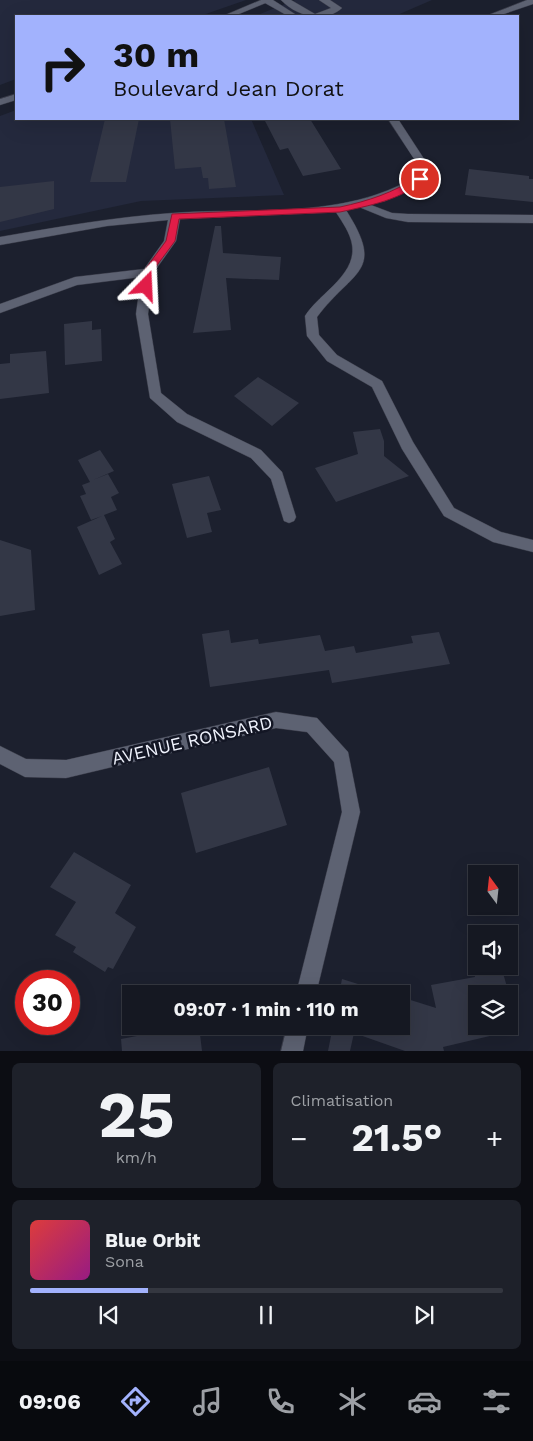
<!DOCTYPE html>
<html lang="fr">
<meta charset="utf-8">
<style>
body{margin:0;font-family:"Work Sans",sans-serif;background:#1e212a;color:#f1f3f6;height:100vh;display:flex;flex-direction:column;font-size:19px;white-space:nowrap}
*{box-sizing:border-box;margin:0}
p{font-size:16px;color:#9da0a5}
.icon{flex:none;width:28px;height:28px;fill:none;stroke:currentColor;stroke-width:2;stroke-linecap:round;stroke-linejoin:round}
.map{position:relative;height:1051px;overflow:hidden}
.sheet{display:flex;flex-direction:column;gap:12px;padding:12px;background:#0c0d13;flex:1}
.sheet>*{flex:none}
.hud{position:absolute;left:15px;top:15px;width:504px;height:105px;border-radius:0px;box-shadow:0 5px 20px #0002,0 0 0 1px #343740;background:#a2b2fd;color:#111;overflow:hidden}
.needle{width:32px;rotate:345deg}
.fabs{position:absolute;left:468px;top:865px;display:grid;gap:10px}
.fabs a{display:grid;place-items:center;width:50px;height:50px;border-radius:0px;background:#151822;box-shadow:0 5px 20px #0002,0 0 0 1px #343740;font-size:25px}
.speed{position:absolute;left:15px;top:970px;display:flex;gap:10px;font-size:25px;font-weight:700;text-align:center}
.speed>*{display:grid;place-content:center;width:65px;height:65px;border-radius:50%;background:#151822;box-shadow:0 5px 20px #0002,0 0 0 1px #343740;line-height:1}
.speed .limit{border:8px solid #d22;background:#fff;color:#111}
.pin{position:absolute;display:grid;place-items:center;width:42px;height:42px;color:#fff;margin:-21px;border:2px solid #fff;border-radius:50%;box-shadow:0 1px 5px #0007}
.me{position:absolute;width:55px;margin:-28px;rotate:21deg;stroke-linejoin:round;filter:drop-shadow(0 0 4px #0008)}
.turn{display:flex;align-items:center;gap:18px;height:105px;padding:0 15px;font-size:22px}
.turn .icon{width:65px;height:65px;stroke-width:2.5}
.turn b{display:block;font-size:35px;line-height:42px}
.big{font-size:38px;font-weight:700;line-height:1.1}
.sheet .card{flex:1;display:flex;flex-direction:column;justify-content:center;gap:8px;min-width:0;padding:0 18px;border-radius:8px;background:#1e212a}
.sheet .dial{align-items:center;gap:0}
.dial b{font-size:65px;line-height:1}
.song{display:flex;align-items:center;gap:15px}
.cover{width:60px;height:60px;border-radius:8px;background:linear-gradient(135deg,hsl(0 70% 55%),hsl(310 70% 35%))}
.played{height:5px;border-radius:2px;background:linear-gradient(90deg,#a2b2fd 25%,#343740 25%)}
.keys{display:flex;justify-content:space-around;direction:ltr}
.heat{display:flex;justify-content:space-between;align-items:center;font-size:28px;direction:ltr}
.sheet .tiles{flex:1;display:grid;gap:12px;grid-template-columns:1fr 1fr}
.card:last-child{grid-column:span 2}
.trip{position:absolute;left:122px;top:985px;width:288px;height:50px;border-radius:0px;background:#151822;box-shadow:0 5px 20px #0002,0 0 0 1px #343740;font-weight:700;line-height:50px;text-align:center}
.dock{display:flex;height:80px;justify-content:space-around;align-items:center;background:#080a0e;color:#9da0a5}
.dock .icon{width:35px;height:35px}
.dock .active{color:#a2b2fd}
.dock b{font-size:22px;color:#f1f3f6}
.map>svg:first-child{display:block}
</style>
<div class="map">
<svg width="533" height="1051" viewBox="0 0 533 1051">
<rect width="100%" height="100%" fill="#1c202e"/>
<path fill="#24293d" d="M0,0H246L200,16H16V79L0,85Z
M295,0H432L395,16H255Z
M16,110V119H251L284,195L141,201L0,231V116Z"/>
<path fill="#333746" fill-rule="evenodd" d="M105,119H139L126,182H90Z
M170,119H224L236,187L209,189L208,178H203L201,167L175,169Z
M264,119H310L341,169L303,176L288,148L280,150Z
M469,169L529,176V179H533V202L465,195Z
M54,181V209L0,222V187Z
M215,226H221L223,253L281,257L279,280L226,278L231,330L193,333Z
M92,321V330L101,329L102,361L65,365L64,324Z
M46,351L49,393L0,399V364L10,363V354Z
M258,377L299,403L272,426L234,396Z
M380,429L384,441V456L409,476L336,502L315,468L358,454L353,432Z
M100,450L114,471L93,480L108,474L119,493L111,497L117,510L104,515L115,539L110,542L122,564L99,575L77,527L102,516L91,520L80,496L86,494L82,485L90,482L78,460Z
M209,476L221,510L207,513L212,532L187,538L172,484Z
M0,540L31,550L35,610L0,616Z
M229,630L231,643L258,639L259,644L320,635L325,651L354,646L356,653L413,643L411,636L439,632L450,664L332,683L329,670L210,687L202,634Z
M269,767L287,825L196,853L181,793Z
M74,852L131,885L115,913L136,927L113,969L108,967L105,972L73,952L76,947L55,935L76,902L50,887Z
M472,966H501L519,1029L443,1047L444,1051H405L354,1033L350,1051H328L333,1026H401V997L436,1008L431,985L475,977ZM476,994H509V1026H476Z
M342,979L390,994H339Z
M190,1026H199L202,1051H122L121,1039Z"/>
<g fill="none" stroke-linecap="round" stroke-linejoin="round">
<defs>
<path id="lane" d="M264,0H273L298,16H288L265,3Z
M281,0H291L315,14L331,8L319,0H330L342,8C324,24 296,16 281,0Z
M363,202L392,213L408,214L533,215V223L408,222L386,218L359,207V203Z
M340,206L344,207C387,273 354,268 317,317L319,335L337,355L382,381L413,442L454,508L501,532L533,540V552L493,542L444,516L402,449L372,387L327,361L307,336L305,316C320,292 361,273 351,240C348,229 340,219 334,209Z"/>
<path id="street" d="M527,0H533V4L498,16H486Z
M388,119H398L428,165L424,181L385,201L340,212L180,219L176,241L154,272L148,314L161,393L187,414L261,450L282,472L296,517L294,521L289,523L284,521L271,479L251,458L177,422L150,398L136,314L141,277L77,285L0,313V304L75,277L144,269L164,241L168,220L107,226L0,245V237C58,227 115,217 173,213C254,207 343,220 415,177L418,165Z
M276,712L317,718L348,752L360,812L316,994H296L342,812L334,762L307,732L276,728L66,778L25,777L0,764V746L26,759L66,760Z
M287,1026H308L303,1051H281Z"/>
<path id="secondary" d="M261,0H273L234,16H223Z
M16,94V100L0,105V99Z"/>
</defs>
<use href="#lane" stroke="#3a3c49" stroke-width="1"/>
<use href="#street" stroke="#3a3c49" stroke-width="1"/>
<use href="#secondary" stroke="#3a3c49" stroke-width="1"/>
<use href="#lane" fill="#5d6272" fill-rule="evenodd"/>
<use href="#street" fill="#5d6272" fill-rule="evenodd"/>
<use href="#secondary" fill="#5d6272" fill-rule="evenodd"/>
</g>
<path fill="#e11d48" stroke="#92132f" d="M417,177L424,179C403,200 367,206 340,212L179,219L175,241L152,272L150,286L146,289L141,286L143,272L166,241L172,214L340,207C368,201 393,193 417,177Z"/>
<g text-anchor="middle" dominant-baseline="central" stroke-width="5" stroke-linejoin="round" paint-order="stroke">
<g font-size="18" fill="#f0f3fd" stroke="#131624">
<text transform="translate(192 740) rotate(-13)">AVENUE RONSARD</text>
</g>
</g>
</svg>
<div class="fabs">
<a><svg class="needle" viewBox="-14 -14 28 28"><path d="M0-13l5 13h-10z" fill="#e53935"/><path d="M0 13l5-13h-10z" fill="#9da0a5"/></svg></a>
<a><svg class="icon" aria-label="sound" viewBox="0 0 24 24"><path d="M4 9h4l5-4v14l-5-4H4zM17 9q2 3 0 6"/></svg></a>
<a><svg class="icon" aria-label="layers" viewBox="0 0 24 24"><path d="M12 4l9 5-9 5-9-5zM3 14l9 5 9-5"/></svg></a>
</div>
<div class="speed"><div class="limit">30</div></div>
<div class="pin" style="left:420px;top:179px;background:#d93025"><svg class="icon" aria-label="arrive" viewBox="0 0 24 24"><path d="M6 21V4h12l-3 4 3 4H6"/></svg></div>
<svg class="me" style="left:146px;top:286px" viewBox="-20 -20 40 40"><path d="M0-17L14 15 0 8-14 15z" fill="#e11d48" stroke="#fff" stroke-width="4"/></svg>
<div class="trip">09:07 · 1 min · 110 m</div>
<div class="hud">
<div class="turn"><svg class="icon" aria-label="right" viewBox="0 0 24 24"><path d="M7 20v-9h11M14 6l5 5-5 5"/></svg><div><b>30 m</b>Boulevard Jean Dorat</div></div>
</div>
</div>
<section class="sheet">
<div class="tiles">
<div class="card dial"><b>25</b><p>km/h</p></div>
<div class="card"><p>Climatisation</p>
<div class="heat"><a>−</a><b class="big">21.5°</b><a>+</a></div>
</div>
<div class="card">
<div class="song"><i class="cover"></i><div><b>Blue Orbit</b><p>Sona</p></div></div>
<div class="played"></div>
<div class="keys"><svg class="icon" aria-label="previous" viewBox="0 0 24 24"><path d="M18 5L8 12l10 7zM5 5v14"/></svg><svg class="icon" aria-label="pause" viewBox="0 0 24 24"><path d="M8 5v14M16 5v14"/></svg><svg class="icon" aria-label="next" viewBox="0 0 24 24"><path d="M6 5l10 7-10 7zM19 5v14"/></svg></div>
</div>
</div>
</section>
<nav class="dock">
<b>09:06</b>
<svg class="icon active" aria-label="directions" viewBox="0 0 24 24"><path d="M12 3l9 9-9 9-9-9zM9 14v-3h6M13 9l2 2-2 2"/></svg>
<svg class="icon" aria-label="music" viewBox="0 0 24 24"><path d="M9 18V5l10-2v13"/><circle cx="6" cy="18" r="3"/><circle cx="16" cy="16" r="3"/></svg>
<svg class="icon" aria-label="phone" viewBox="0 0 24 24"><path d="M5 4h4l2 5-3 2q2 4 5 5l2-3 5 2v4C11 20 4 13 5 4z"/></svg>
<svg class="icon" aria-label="climate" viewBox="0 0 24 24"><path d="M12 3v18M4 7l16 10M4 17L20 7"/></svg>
<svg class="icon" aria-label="car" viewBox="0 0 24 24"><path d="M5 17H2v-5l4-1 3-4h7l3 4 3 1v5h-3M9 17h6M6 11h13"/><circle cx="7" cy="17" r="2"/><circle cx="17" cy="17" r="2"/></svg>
<svg class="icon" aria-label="filters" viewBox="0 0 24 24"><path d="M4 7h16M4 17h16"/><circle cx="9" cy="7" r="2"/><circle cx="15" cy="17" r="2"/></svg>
</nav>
